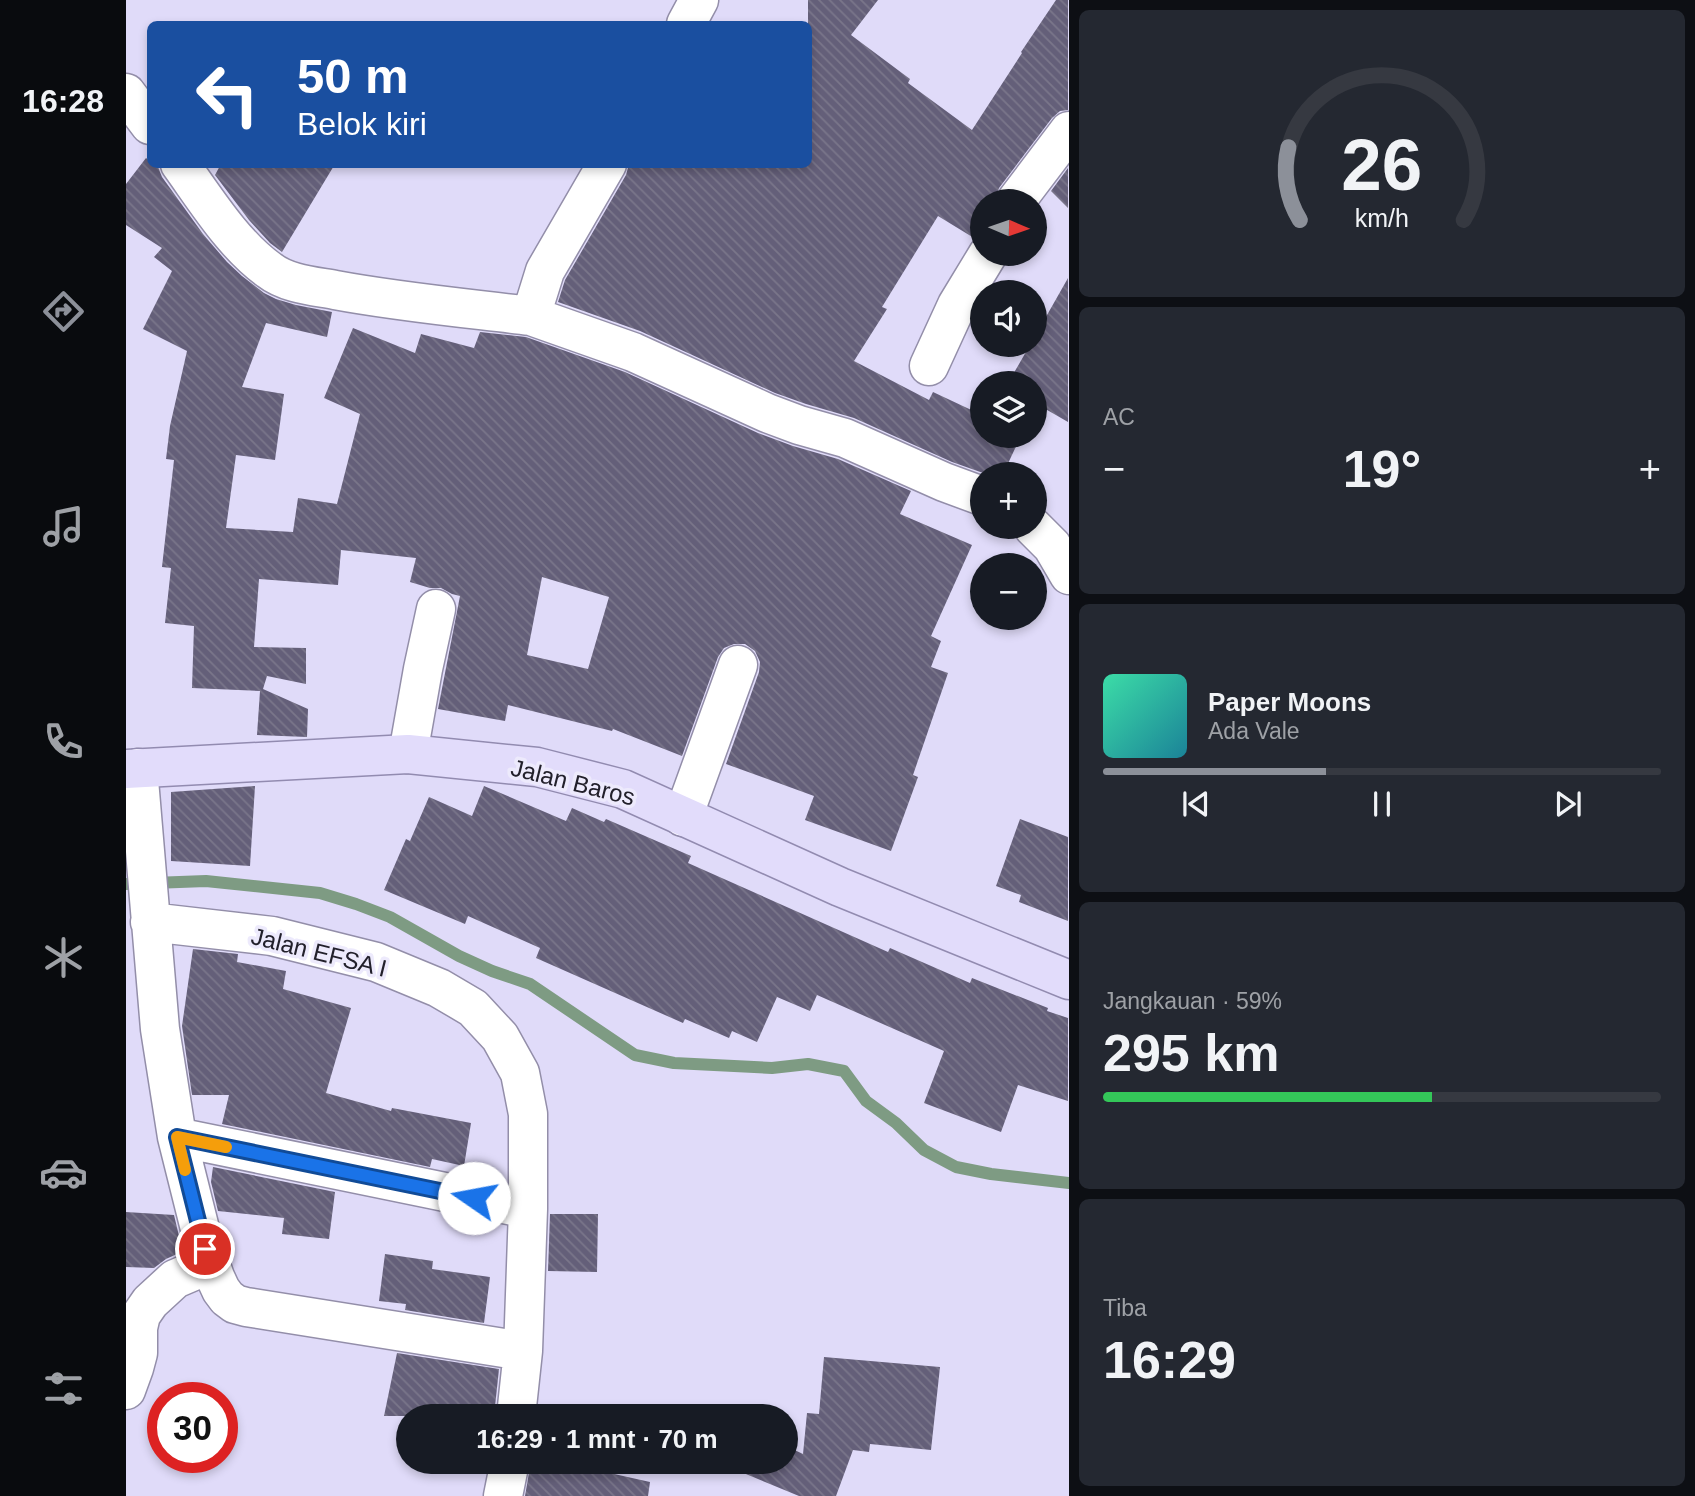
<!DOCTYPE html>
<html lang="id">
<meta charset="utf-8">
<style>
body{margin:0;font-family:Arial,sans-serif;background:#242831;color:#f1f3f6;height:100vh;display:flex;flex-direction:column;font-size:26px;white-space:nowrap}
*{box-sizing:border-box;margin:0}
p{font-size:23px;color:#9ea1a6}
.icon{flex:none;width:38px;height:38px;fill:none;stroke:currentColor;stroke-width:2;stroke-linecap:round;stroke-linejoin:round}
.map{position:relative;flex:1;overflow:hidden}
.side{display:flex;flex-direction:column;gap:10px;padding:10px;background:#0d0f14;width:626px}
.side>*{flex:none}
.guide{position:absolute;left:21px;top:21px;width:665px;height:147px;border-radius:10px;box-shadow:0 4px 10px #0003;background:#1a4fa0;color:#fff;overflow:hidden}
.needle{width:46px;rotate:92deg}
.tools{position:absolute;left:844px;top:189px;display:grid;gap:14px}
.tools a{display:grid;place-items:center;width:77px;height:77px;border-radius:50%;background:#171b24;box-shadow:0 4px 10px #0003;font-size:35px}
.speed{position:absolute;left:21px;top:1382px;display:flex;gap:14px;font-size:35px;font-weight:700;text-align:center}
.speed>*{display:grid;place-content:center;width:91px;height:91px;border-radius:50%;background:#171b24;box-shadow:0 4px 10px #0003;line-height:1}
.speed .limit{border:10px solid #d22;background:#fff;color:#111}
.pin{position:absolute;display:grid;place-items:center;width:60px;height:60px;color:#fff;margin:-30px;border:4px solid #fff;border-radius:50%;box-shadow:0 2px 7px #0007}
.me{position:absolute;width:77px;margin:-38px;rotate:282deg;stroke-linejoin:round;filter:drop-shadow(0 0 5px #0008)}
.turn{display:flex;align-items:center;gap:24px;height:147px;padding:0 35px;font-size:32px}
.turn .icon{width:91px;height:91px;stroke-width:2.5}
.turn b{display:block;font-size:49px;line-height:60px}
.big{font-size:52px;font-weight:700;line-height:1.1}
.side .card{flex:1;display:flex;flex-direction:column;justify-content:center;gap:10px;min-width:0;padding:0 24px;border-radius:10px;background:#242831}
.side .dial{align-items:center;gap:0}
.dial svg{height:182px;overflow:visible;fill:none;stroke:#363941;stroke-width:7;stroke-linecap:round;text-anchor:middle}
.dial text{fill:#f1f3f6;stroke:none}
.song{display:flex;align-items:center;gap:21px}
.cover{width:84px;height:84px;border-radius:10px;background:linear-gradient(135deg,hsl(160 70% 55%),hsl(190 70% 35%))}
.played{height:7px;border-radius:4px;background:linear-gradient(90deg,#8c9099 40%,#363941 40%)}
.keys{display:flex;justify-content:space-around;direction:ltr}
.heat{display:flex;justify-content:space-between;align-items:center;font-size:38px;direction:ltr}
.charge{height:10px;border-radius:5px;background:linear-gradient(90deg,#34c759 59%,#363941 0)}
.trip{position:absolute;left:270px;top:1404px;width:402px;height:70px;border-radius:35px;background:#171b24;box-shadow:0 4px 10px #0003;font-weight:700;line-height:70px;text-align:center}
main{display:flex;flex:1;min-height:0}
.tabs{display:flex;flex-direction:column;width:126px;justify-content:space-around;align-items:center;background:#090b0e;color:#9ea1a6}
.tabs .icon{width:49px;height:49px}
.tabs .on{color:#8c9099}
.tabs b{font-size:32px;color:#f1f3f6}
.map>svg:first-child{display:block}
</style>
<main>
<nav class="tabs">
<b>16:28</b>
<svg class="icon on" aria-label="directions" viewBox="0 0 24 24"><path d="M12 3l9 9-9 9-9-9zM9 14v-3h6M13 9l2 2-2 2"/></svg>
<svg class="icon" aria-label="music" viewBox="0 0 24 24"><path d="M9 18V5l10-2v13"/><circle cx="6" cy="18" r="3"/><circle cx="16" cy="16" r="3"/></svg>
<svg class="icon" aria-label="phone" viewBox="0 0 24 24"><path d="M5 4h4l2 5-3 2q2 4 5 5l2-3 5 2v4C11 20 4 13 5 4z"/></svg>
<svg class="icon" aria-label="climate" viewBox="0 0 24 24"><path d="M12 3v18M4 7l16 10M4 17L20 7"/></svg>
<svg class="icon" aria-label="car" viewBox="0 0 24 24"><path d="M5 17H2v-5l4-1 3-4h7l3 4 3 1v5h-3M9 17h6M6 11h13"/><circle cx="7" cy="17" r="2"/><circle cx="17" cy="17" r="2"/></svg>
<svg class="icon" aria-label="filters" viewBox="0 0 24 24"><path d="M4 7h16M4 17h16"/><circle cx="9" cy="7" r="2"/><circle cx="15" cy="17" r="2"/></svg>
</nav>
<div class="map">
<svg width="943" height="1496" viewBox="0 0 943 1496">
<defs>
<pattern id="building-back-hatch" width="6" height="6" patternUnits="userSpaceOnUse" patternTransform="scale(1.75)"><rect width="6" height="6" fill="#645f79"/><path d="M-1 5l2 2M0 0l6 6M5-1l2 2" fill="none" stroke="#7a768a"/></pattern>
</defs>
<rect width="100%" height="100%" fill="#e0dbf9"/>
<g fill="none" stroke-linecap="round" stroke-linejoin="round">
<path stroke="#7e9b83" stroke-width="12" d="M0,884L80,881L194,893L230,904L264,917L333,956L366,971L404,984L509,1055L548,1063L646,1068L682,1064L718,1071L740,1101L770,1123L798,1150L830,1167L865,1174L943,1183"/>
</g>
<path fill="url(#building-back-hatch)" fill-rule="evenodd" d="M682,0H752L725,35L784,79L782,83L846,130L896,53L895,52L930,0H942V110L934,111L926,118L873,188L869,201H856V234L848,238L812,216L756,307L761,309L728,361L803,400L807,392L856,415V436H895L877,474H860L826,462L728,418L680,404L649,393L514,331L432,302L439,280L500,175L503,164H682Z
M20,158L24,161V164H29L32,167L36,177L77,234L101,262L116,276L138,293L150,299L170,305L206,312L201,337L140,323L116,387L158,394L149,460L110,455L100,528L167,532L172,498L211,504L234,414L198,398L227,328L289,353L295,334L348,348L354,332L400,337L499,372L632,433L667,446L712,459L785,491L774,514L846,545L805,636L815,641L805,667L822,673L787,775L792,777L765,851L679,820L688,796L600,764L633,672L634,662L629,651L619,644H608L598,648L592,657L556,756L487,729L486,731L382,705L379,721L312,709L334,596L326,594L315,588H304L284,582L290,558L215,550L212,585L133,579L128,647L180,648V684L141,676L137,689L182,709L181,737L131,735L134,691L66,688L68,626L39,623L45,568L36,567L48,460L40,459L44,426L61,351L17,329L46,271L28,257L36,248L0,225V184ZM416,577L483,597L462,669L401,655Z
M95,164H209L156,252L144,243L123,220L89,175Z
M942,168V208L925,191Z
M942,278V422L909,403L908,405V383H882L904,345H908V338Z
M129,786L124,866L45,861V792Z
M358,786L440,821L446,808L478,822L480,819L565,856L562,863L762,952L764,948L844,983L846,978L922,1008L921,1011L942,1018V1101L892,1085L875,1132L798,1103L818,1051L691,995L684,1011L651,997L631,1042L606,1031L603,1038L559,1019L557,1023L410,958L414,948L342,916L339,924L258,890L280,839L284,841L303,797L346,816Z
M894,819L942,837V921L893,902L895,895L870,886Z
M67,949L112,954L111,962L160,971L157,989L225,1008L200,1093L265,1111L266,1108L345,1123L338,1166L306,1159L304,1167L96,1124L103,1095H66L56,1026Z
M87,1167L209,1192L203,1239L156,1234L158,1218L92,1211L85,1182Z
M0,1212L48,1215L53,1236L51,1254L40,1259L28,1268L0,1267Z
M424,1214H472L471,1272L422,1271Z
M259,1254L307,1261L306,1269L364,1277L358,1323L279,1310L280,1304L253,1301Z
M271,1353L373,1369L368,1416H258Z
M698,1357L814,1367L805,1450L744,1444L743,1452L727,1450L710,1496H673L591,1462L660,1461V1446L677,1454L681,1413L693,1414Z
M405,1461H430L524,1482L522,1496H399Z"/>
<g fill="none" stroke-linecap="round" stroke-linejoin="round">
<defs>
<path id="minor" d="M560,24L573,0
M0,93L24,125
M54,164C80,200 107,244 143,270C161,284 187,286 209,290C273,302 339,308 405,316L419,271L481,164
M890,201L943,131
M405,316L507,352L641,413L673,425L719,438L818,482L856,496
M803,366L831,305L862,254
M907,527L926,546L943,575
M282,754L297,669L310,609
M12,768L34,1029L51,1137L79,1249L89,1277L95,1290L101,1298L109,1304L120,1307L397,1351
M557,817L612,665
M24,922L146,936L250,962L313,988L347,1008L374,1037L394,1073L402,1114V1209L397,1351L390,1416
M51,1137L402,1209
M0,1390L8,1368L12,1353V1328L15,1315L24,1302L49,1279L84,1264
M377,1496L384,1461"/>
<path id="major" d="M0,769L282,754L411,767L497,789L714,887L943,980"/>
</defs>
<use href="#minor" stroke="#938ea9" stroke-width="41"/>
<use href="#major" stroke="#928bb0" stroke-width="41"/>
<use href="#minor" stroke="#fff" stroke-width="38"/>
<use href="#major" stroke="#e2dcfb" stroke-width="38"/>
</g>
<g fill="none" stroke-linecap="round" stroke-linejoin="round">
<defs>
<path id="route" d="M79,1249L51,1137L348,1198"/>
</defs>
<use href="#route" stroke="#114b97" stroke-width="18"/>
<use href="#route" stroke="#1a73e8" stroke-width="12"/>
<path stroke="#f59e0b" stroke-width="12" d="M59,1170L51,1137L100,1147"/>
</g>
<g text-anchor="middle" dominant-baseline="central" stroke-width="7" stroke-linejoin="round" paint-order="stroke">
<g font-size="24" fill="#22202b" stroke="#edeafc">
<text transform="translate(447 782) rotate(14)">Jalan Baros</text>
<text transform="translate(193 952) rotate(14)">Jalan EFSA I</text>
</g>
</g>
</svg>
<div class="tools">
<a><svg class="needle" viewBox="-14 -14 28 28"><path d="M0-13l5 13h-10z" fill="#e53935"/><path d="M0 13l5-13h-10z" fill="#9ea1a6"/></svg></a>
<a><svg class="icon" aria-label="sound" viewBox="0 0 24 24"><path d="M4 9h4l5-4v14l-5-4H4zM17 9q2 3 0 6"/></svg></a>
<a><svg class="icon" aria-label="layers" viewBox="0 0 24 24"><path d="M12 4l9 5-9 5-9-5zM3 14l9 5 9-5"/></svg></a>
<a>+</a>
<a>−</a>
</div>
<div class="speed"><div class="limit">30</div></div>
<div class="pin" style="left:79px;top:1249px;background:#d93025"><svg class="icon" aria-label="arrive" viewBox="0 0 24 24"><path d="M6 21V4h12l-3 4 3 4H6"/></svg></div>
<svg class="me" style="left:348px;top:1198px" viewBox="-20 -20 40 40"><circle r="19" fill="#fff"/><path d="M0-13L10 11 0 6-10 11z" fill="#1a73e8"/></svg>
<div class="trip">16:29 · 1 mnt · 70 m</div>
<div class="guide">
<div class="turn"><svg class="icon" aria-label="left" viewBox="0 0 24 24"><path d="M17 20v-9H6M10 6l-5 5 5 5"/></svg><div><b>50 m</b>Belok kiri</div></div>
</div>
</div>
<section class="side">
<div class="card dial"><svg viewBox="0 0 100 80">
<path d="M14 69A42 42 0 1 1 86 69"/>
<path d="M14 69A42 42 0 0 1 9 37" stroke="#8c9099"/>
<text x="50" y="56" font-size="32" font-weight="700">26</text>
<text x="50" y="72" font-size="11">km/h</text>
</svg></div>
<div class="card"><p>AC</p>
<div class="heat"><a>−</a><b class="big">19°</b><a>+</a></div>
</div>
<div class="card">
<div class="song"><i class="cover"></i><div><b>Paper Moons</b><p>Ada Vale</p></div></div>
<div class="played"></div>
<div class="keys"><svg class="icon" aria-label="previous" viewBox="0 0 24 24"><path d="M18 5L8 12l10 7zM5 5v14"/></svg><svg class="icon" aria-label="pause" viewBox="0 0 24 24"><path d="M8 5v14M16 5v14"/></svg><svg class="icon" aria-label="next" viewBox="0 0 24 24"><path d="M6 5l10 7-10 7zM19 5v14"/></svg></div>
</div>
<div class="card"><p>Jangkauan · 59%</p><b class="big">295 km</b><div class="charge"></div></div>
<div class="card"><p>Tiba</p><b class="big">16:29</b></div>
</section>
</main>
